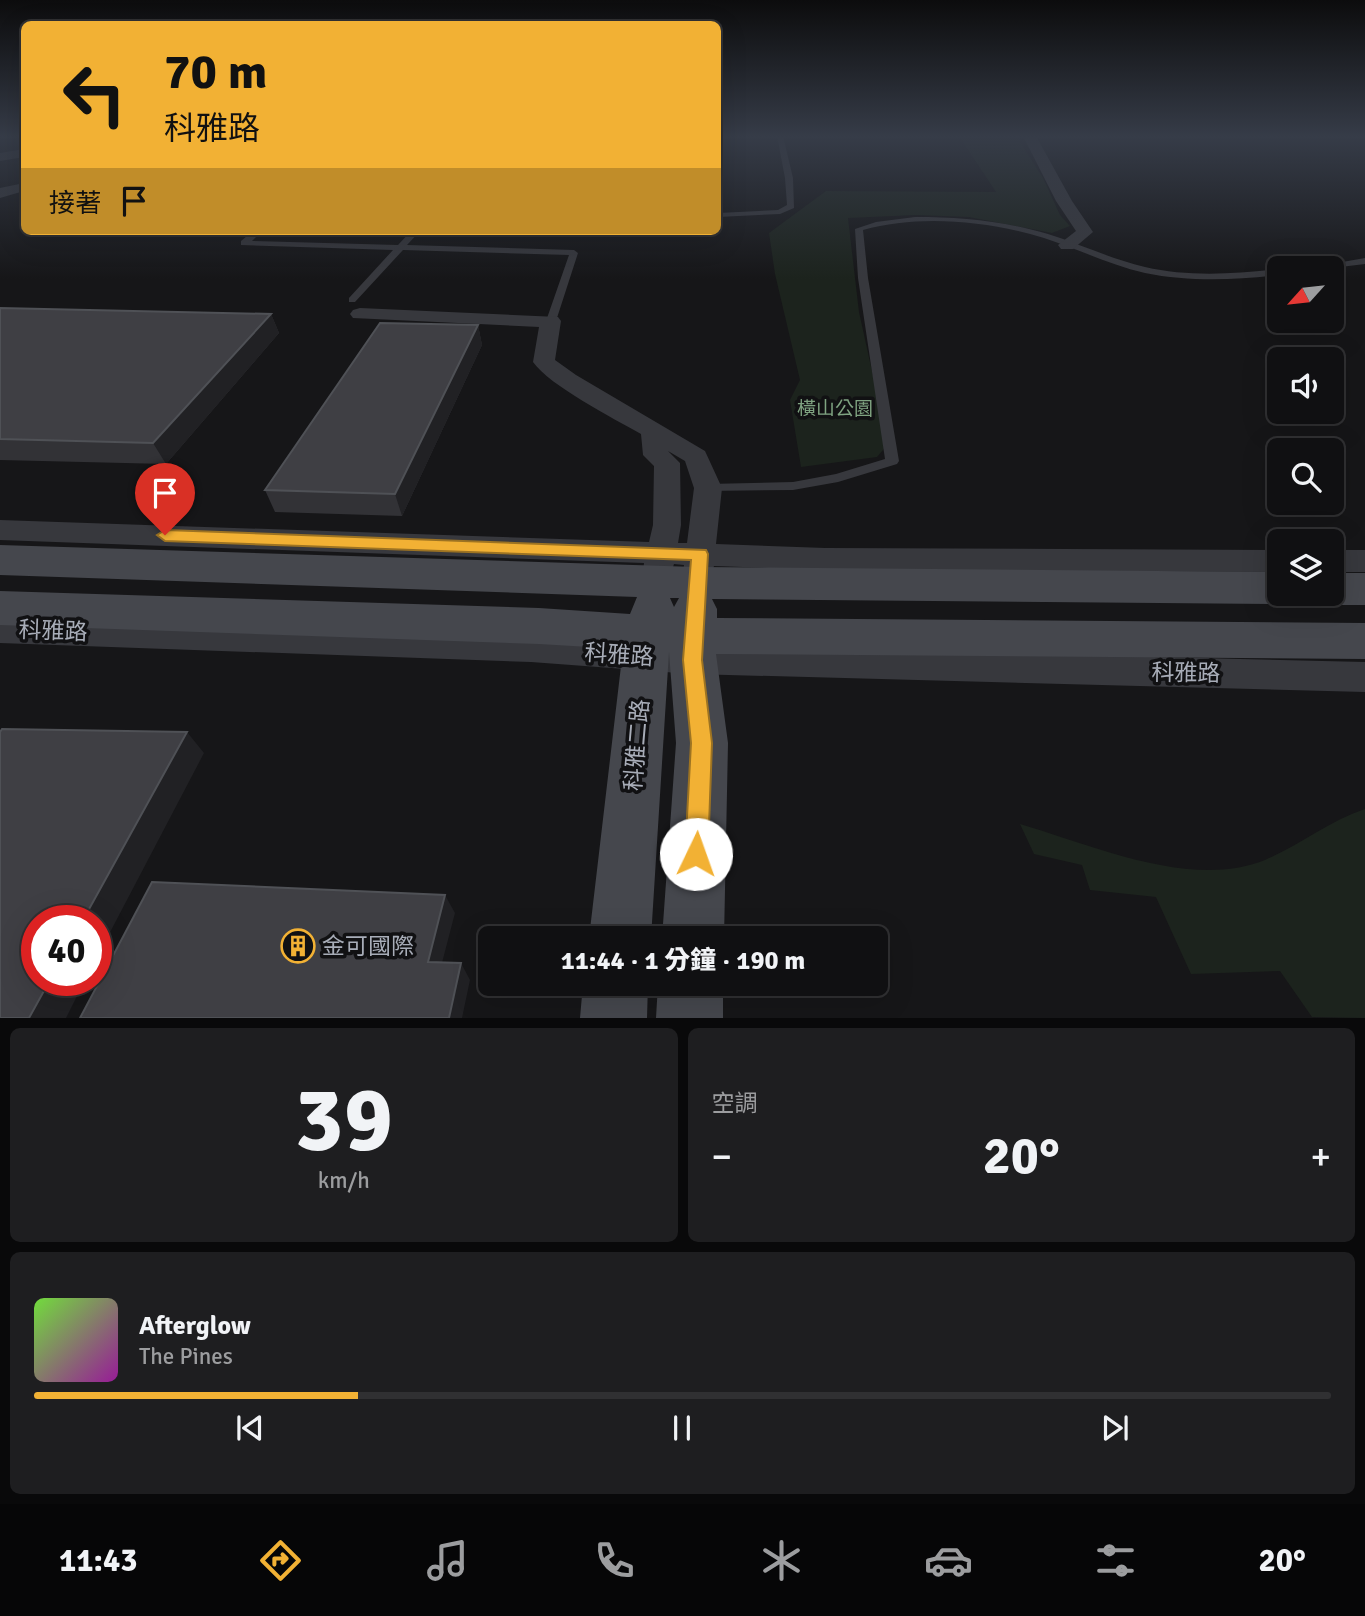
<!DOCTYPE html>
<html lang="zh-TW">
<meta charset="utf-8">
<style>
body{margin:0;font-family:Signika,"Noto Sans TC",sans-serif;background:#1e1e20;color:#f1f3f6;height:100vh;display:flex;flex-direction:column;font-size:26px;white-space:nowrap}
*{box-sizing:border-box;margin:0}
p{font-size:23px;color:#9c9d9f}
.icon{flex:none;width:38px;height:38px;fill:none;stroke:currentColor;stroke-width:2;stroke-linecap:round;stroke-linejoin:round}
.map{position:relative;height:1018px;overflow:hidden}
.panel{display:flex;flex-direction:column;gap:10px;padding:10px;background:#09090a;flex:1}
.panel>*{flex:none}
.top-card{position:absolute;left:21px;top:21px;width:700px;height:214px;border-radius:10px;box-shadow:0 7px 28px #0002,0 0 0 2px #303032;background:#f2b134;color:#111;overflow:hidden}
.needle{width:46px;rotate:243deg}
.fabs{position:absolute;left:1267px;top:256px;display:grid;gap:14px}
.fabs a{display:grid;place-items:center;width:77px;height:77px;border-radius:10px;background:#101012;box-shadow:0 7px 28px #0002,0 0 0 2px #303032;font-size:35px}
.speed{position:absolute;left:21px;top:905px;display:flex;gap:14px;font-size:35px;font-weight:700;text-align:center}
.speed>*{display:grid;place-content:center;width:91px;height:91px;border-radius:50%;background:#101012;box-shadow:0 7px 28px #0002,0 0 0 2px #303032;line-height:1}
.speed .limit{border:10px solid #d22;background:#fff;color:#111}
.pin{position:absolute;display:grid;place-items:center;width:60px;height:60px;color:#fff;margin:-72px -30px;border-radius:50% 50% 50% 0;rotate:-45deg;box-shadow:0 0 7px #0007}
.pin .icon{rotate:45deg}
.me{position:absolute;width:77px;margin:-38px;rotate:3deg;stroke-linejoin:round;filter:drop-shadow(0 0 5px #0008)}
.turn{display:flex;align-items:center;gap:24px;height:147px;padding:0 28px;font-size:32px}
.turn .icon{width:91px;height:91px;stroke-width:2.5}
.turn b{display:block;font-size:49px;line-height:60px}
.then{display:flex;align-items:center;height:66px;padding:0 28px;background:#0003;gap:14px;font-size:26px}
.big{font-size:52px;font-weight:800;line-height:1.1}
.panel .widget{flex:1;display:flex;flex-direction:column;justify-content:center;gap:10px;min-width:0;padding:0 24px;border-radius:10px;background:#1e1e20}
.panel .dial{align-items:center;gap:0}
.dial b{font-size:91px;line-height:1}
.song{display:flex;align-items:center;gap:21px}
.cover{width:84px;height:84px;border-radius:10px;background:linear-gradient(135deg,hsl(100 70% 55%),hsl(300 70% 35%))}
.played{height:7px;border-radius:4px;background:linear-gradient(90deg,#f2b134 25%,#303032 25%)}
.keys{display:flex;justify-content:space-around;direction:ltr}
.heat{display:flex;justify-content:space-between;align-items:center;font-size:38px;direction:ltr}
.panel .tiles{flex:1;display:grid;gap:10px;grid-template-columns:1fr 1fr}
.widget:last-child{grid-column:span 2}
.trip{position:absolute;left:478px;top:926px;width:410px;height:70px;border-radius:10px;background:#101012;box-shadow:0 7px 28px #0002,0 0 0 2px #303032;font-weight:800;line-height:70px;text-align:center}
.dock{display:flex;height:112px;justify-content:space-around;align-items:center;background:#060607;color:#9c9d9f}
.dock .icon{width:49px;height:49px}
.dock .on{color:#f2b134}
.dock b{font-size:32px;color:#f1f3f6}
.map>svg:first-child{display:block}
</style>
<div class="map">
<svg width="1365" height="1018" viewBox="0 0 1365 1018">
<rect width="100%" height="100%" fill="#161618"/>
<path fill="#1c231d" d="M959,136H1019L1020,142L1043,178L1060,215L1070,226L1052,233L969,217L916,215L848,218L859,312L888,444L877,457L801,467L790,400L800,380L775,274L769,233L826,191L996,192Z
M1365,809V1018L1312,1017L1280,971L1191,974L1156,897L1090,890L1082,865L1034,854L1020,824C1092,845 1191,890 1265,860C1300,845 1329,821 1365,809Z"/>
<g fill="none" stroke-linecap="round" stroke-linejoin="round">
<path fill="#37383d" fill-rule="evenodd" d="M777,136H783L793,178L794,208L780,214L718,217V213L778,210L787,205L785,178Z
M915,217C960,217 1005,221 1048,234C1080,244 1111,259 1145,267C1188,277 1235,274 1279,269V275C1236,280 1189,282 1145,273C1110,265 1078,249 1044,238C988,221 920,214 863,230L868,278L899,461L897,464L838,482L793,490L703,491L701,488L703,485L708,484L793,482L836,474L885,459L858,278L855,229L876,222Z
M253,231H262L252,241L398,245L411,231H420L407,245L574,250L578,253L556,321L551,324L546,321L569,255L403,250L355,302H349V298L393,250L241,245V241Z
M1365,258V264L1332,268H1308Z"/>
<path fill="#37383d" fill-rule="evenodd" d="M1023,136H1036L1072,201L1093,232L1073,249H1061L1058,245L1076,231L1056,201Z
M24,149V157L0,161V153Z
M24,183V191L0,198V188Z
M360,308L558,317L561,321L555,360L576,375L705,451L722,488L716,544L825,548L1279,550V572L825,570L714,566L709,581L698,584L687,581L683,573L684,565L674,564L669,579L658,582L647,579L643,571L644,563L0,540V520L649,542L653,525L654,466L643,455L641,434C613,418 550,386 533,362L539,327L353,318L350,314L353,310ZM668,451L685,461L694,488L687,543H678L681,525L680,463Z
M1332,550H1365V572H1332Z
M0,617L531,634L692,646L1365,662V692L692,674L531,662L0,643Z"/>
<path fill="#45474d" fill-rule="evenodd" d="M0,545L696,567L1279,572V593H1298L1294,599L1279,604L712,599L717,609V618L1365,623V659L716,654L728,743L724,938H662L676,743L669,652L651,938H589L623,649L539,644L0,625V591L539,608L630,614L637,597L0,575ZM670,598H679L674,607Z
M1332,573H1365V605H1332L1317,600L1313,593H1332Z
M583,984H648L647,1018H580Z
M658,984H723V1018H656Z"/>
</g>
<path fill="#323236" d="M0,308L271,314L279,333L166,464L0,460Z
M478,325L482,345L402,516L275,512L265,490Z"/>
<path fill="#212124" d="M271,314L279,333L166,464L153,443Z
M478,325L482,345L402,516L395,494Z
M187,732L204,753L96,959V920H83Z
M445,895L455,913L438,978L428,962Z
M461,963L470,980L462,1018H449Z
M50,980H85L66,1018H29Z"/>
<path fill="#3f3f44" stroke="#4f5156" stroke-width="2" d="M0,308L271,314L153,443L0,439Z
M380,323L478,325L395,494L265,490Z
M2,729L187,732L83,920H37V980H50L29,1018H0V732Z
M152,882L445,895L428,962L461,963L449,1018H80Z"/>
<linearGradient id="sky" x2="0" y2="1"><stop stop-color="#0c0c0d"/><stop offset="0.49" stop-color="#363c48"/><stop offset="1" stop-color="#363c48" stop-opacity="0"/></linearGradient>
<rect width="1365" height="279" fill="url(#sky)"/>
<path fill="#f2b134" stroke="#9d7322" stroke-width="2" d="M165,530L706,550L708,554L702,660L712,743L708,854L705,863L696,866L688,863L685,854L691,743L683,660L691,560L165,541L157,535Z"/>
<defs>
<symbol id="building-ring" viewBox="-11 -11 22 22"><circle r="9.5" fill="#111113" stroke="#f2b134" stroke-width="1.5"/><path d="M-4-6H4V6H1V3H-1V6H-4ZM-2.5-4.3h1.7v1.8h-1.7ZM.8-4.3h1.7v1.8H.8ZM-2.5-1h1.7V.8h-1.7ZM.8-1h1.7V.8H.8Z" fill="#f2b134"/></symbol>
</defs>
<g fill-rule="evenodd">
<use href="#building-ring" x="279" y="927" width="38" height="38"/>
</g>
<g text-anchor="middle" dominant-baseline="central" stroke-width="7" stroke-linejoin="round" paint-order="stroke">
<g font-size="19" fill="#7fa381" stroke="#111113">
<text x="835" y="409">橫山公園</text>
</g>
<g font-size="23" fill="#a8adb8" stroke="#111113">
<text transform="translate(53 631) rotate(2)">科雅路</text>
<text transform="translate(619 655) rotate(4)">科雅路</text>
<text transform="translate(1186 673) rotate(1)">科雅路</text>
<text transform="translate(637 745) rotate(-85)">科雅二路</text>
</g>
<g font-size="23" fill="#a8adb8" stroke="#111113" text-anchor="start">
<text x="322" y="946">金可國際</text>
</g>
</g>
</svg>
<div class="fabs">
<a><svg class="needle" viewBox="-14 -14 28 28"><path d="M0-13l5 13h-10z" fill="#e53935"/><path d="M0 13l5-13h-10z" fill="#9c9d9f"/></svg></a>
<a><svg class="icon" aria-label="sound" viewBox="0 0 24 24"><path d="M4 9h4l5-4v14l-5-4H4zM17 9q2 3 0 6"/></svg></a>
<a><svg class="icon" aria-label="search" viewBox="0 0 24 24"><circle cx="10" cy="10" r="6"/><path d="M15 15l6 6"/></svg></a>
<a><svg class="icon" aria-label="layers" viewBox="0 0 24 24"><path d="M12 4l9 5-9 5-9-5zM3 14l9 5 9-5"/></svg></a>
</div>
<div class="speed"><div class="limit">40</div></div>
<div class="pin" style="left:165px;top:535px;background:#d93025"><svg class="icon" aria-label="arrive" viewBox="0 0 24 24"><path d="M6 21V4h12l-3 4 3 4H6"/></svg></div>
<svg class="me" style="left:696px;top:854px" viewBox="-20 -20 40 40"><circle r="19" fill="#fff"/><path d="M0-13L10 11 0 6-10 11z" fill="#f2b134"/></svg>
<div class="trip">11:44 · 1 分鐘 · 190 m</div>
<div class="top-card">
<div class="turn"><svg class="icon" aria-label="left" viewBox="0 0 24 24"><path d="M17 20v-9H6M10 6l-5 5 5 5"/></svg><div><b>70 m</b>科雅路</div></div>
<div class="then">接著<svg class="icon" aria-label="arrive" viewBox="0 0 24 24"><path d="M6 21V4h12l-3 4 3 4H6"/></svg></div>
</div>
</div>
<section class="panel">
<div class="tiles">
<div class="widget dial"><b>39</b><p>km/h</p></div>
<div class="widget"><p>空調</p>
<div class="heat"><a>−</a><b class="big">20°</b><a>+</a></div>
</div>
<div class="widget">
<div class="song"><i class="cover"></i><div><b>Afterglow</b><p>The Pines</p></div></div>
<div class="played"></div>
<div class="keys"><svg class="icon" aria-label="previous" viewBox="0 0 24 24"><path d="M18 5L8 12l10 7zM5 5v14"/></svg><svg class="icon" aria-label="pause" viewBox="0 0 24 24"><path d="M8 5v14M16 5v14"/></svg><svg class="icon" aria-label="next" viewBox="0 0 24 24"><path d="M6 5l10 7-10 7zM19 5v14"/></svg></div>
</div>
</div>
</section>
<nav class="dock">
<b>11:43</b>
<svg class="icon on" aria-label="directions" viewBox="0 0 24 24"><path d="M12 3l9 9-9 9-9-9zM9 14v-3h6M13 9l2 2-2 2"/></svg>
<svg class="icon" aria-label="music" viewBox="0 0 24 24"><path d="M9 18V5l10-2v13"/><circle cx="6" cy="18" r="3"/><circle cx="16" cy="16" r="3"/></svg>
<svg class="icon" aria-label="phone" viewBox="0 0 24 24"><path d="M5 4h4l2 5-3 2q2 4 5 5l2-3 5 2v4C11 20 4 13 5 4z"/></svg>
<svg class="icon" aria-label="climate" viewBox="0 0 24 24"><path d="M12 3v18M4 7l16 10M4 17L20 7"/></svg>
<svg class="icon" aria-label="car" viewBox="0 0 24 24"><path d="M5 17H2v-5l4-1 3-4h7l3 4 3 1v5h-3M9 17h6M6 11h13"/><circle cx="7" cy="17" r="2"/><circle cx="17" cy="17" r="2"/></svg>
<svg class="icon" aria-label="filters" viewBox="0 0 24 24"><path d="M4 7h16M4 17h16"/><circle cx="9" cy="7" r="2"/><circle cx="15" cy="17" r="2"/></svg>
<b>20°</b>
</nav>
